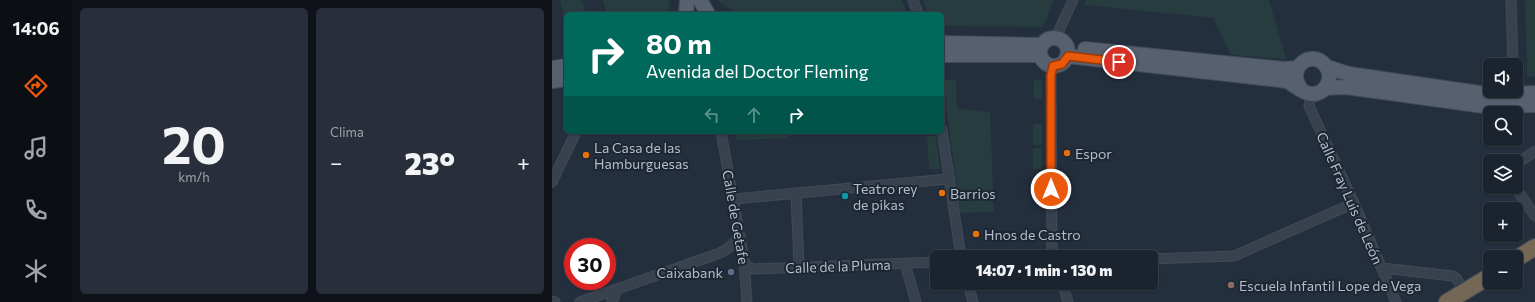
<!DOCTYPE html>
<html lang="es">
<meta charset="utf-8">
<style>
body{margin:0;font-family:Commissioner,sans-serif;background:#282f3a;color:#f1f3f6;height:100vh;display:flex;flex-direction:column;font-size:15px;white-space:nowrap}
*{box-sizing:border-box;margin:0}
p{font-size:13px;color:#a0a4aa}
.icon{flex:none;width:22px;height:22px;fill:none;stroke:currentColor;stroke-width:2;stroke-linecap:round;stroke-linejoin:round}
.map{position:relative;flex:1;overflow:hidden}
.details{display:flex;flex-direction:column;gap:8px;padding:8px;background:#0f1319;width:480px}
.details>*{flex:none}
.hud{position:absolute;left:12px;top:12px;width:380px;height:122px;border-radius:6px;box-shadow:0 1px 3px #0004,0 0 0 1px #39404a;background:#00695c;color:#fff;overflow:hidden}
.buttons{position:absolute;left:931px;top:58px;display:grid;gap:8px}
.buttons a{display:grid;place-items:center;width:40px;height:40px;border-radius:6px;background:#1b232e;box-shadow:0 1px 3px #0004,0 0 0 1px #39404a;font-size:20px}
.speed{position:absolute;left:12px;top:238px;display:flex;gap:8px;font-size:20px;font-weight:700;text-align:center}
.speed>*{display:grid;place-content:center;width:52px;height:52px;border-radius:50%;background:#1b232e;box-shadow:0 1px 3px #0004,0 0 0 1px #39404a;line-height:1}
.speed .limit{border:6px solid #d22;background:#fff;color:#111}
.pin{position:absolute;display:grid;place-items:center;width:34px;height:34px;color:#fff;margin:-17px;border:2px solid #fff;border-radius:50%;box-shadow:0 1px 4px #0007}
.me{position:absolute;width:44px;margin:-22px;rotate:0deg;stroke-linejoin:round;filter:drop-shadow(0 0 3px #0008)}
.turn{display:flex;align-items:center;gap:14px;height:84px;padding:0 16px;font-size:18px}
.turn .icon{width:52px;height:52px;stroke-width:2.5}
.turn b{display:block;font-size:28px;line-height:34px}
.lanes{display:flex;align-items:center;height:38px;padding:0 16px;background:#0003;justify-content:center;gap:20px;direction:ltr}
.lanes .off{opacity:.35}
.big{font-size:30px;font-weight:800;line-height:1.1}
.details .card{flex:1;display:flex;flex-direction:column;justify-content:center;gap:6px;min-width:0;padding:0 14px;border-radius:6px;background:#282f3a}
.details .dial{align-items:center;gap:0}
.dial b{font-size:52px;line-height:1}
.heat{display:flex;justify-content:space-between;align-items:center;font-size:22px;direction:ltr}
.details .tiles{flex:1;display:grid;gap:8px;grid-template-columns:repeat(2,1fr)}
.trip{position:absolute;left:378px;top:250px;width:228px;height:40px;border-radius:6px;background:#1b232e;box-shadow:0 1px 3px #0004,0 0 0 1px #39404a;font-weight:800;line-height:40px;text-align:center}
main{display:flex;flex:1;min-height:0}
.tab-bar{display:flex;flex-direction:column;width:72px;justify-content:space-around;align-items:center;background:#0b0e12;color:#a0a4aa}
.tab-bar .icon{width:28px;height:28px}
.tab-bar .current{color:#ea580c}
.tab-bar b{font-size:18px;color:#f1f3f6}
.map>svg:first-child{display:block}
</style>
<main>
<nav class="tab-bar">
<b>14:06</b>
<svg class="icon current" aria-label="directions" viewBox="0 0 24 24"><path d="M12 3l9 9-9 9-9-9zM9 14v-3h6M13 9l2 2-2 2"/></svg>
<svg class="icon" aria-label="music" viewBox="0 0 24 24"><path d="M9 18V5l10-2v13"/><circle cx="6" cy="18" r="3"/><circle cx="16" cy="16" r="3"/></svg>
<svg class="icon" aria-label="phone" viewBox="0 0 24 24"><path d="M5 4h4l2 5-3 2q2 4 5 5l2-3 5 2v4C11 20 4 13 5 4z"/></svg>
<svg class="icon" aria-label="climate" viewBox="0 0 24 24"><path d="M12 3v18M4 7l16 10M4 17L20 7"/></svg>
</nav>
<section class="details">
<div class="tiles">
<div class="card dial"><b>20</b><p>km/h</p></div>
<div class="card"><p>Clima</p>
<div class="heat"><a>−</a><b class="big">23°</b><a>+</a></div>
</div>
</div>
</section>
<div class="map">
<svg width="983" height="302" viewBox="0 0 983 302">
<rect width="100%" height="100%" fill="#242f3e"/>
<path fill="#263c3f" d="M8,0H30L34,14H14V25Z
M51,0H115L118,2L116,14H55Z
M165,0H350L355,14H185Z
M371,0H502L491,27L390,26V14H376Z
M534,0H717L734,59L679,55L661,18L532,5Z
M973,0H983V77L975,76Z
M404,79L405,108L438,112L442,212L408,213L391,80Z
M482,80H490V99H481Z
M481,124H490V145H481Z
M184,132H236V138L185,140Z
M375,136H384L388,169H377Z
M481,148H490V169H481Z"/>
<g fill="none" stroke-linecap="round" stroke-linejoin="round">
<defs>
<path id="street" d="M361,0L366,14
M959,0L961,65
M504,37L521,0
M501,66L499,75L500,250L502,257
M759,94L757,106L802,203L844,302
M390,130L409,257
M169,132L192,260L195,302
M964,164L983,151
M0,182L24,132
M963,187L983,216
M244,193L247,267
M182,199L396,179
M599,259L682,256L802,203
M192,260L195,266L201,269L385,262
M353,264L364,302
M830,268L901,276L905,279L912,292
M416,283L421,302
M510,283L516,302
M0,301L3,302
M28,302L168,253L178,247L188,236
M60,302L66,288"/>
<path id="primary" d="M148,0L156,14
M134,14L135,0
M488 52a14 14 0 1 1 28 0a14 14 0 1 1-28 0Z
M390,43L488,45
M533,49L733,69L745,68
M390,55H487
M515,56L735,81C742,85 751,93 759,94C774,95 783,77 773,65C759,48 733,69 749,89
M775,67L797,74L934,94L983,93
M0,68L14,66
M0,81L14,79
M773,88L794,87L932,106L983,105"/>
<path id="highway" d="M964,259L983,247
M895,302L938,276"/>
</defs>
<use href="#street" stroke="#414a57" stroke-width="11"/>
<use href="#primary" stroke="#414a57" stroke-width="16"/>
<use href="#highway" stroke="#434c59" stroke-width="18"/>
<use href="#street" stroke="#38414e" stroke-width="9"/>
<use href="#primary" stroke="#56606e" stroke-width="14"/>
<use href="#highway" stroke="#746855" stroke-width="16"/>
</g>
<g fill="none" stroke-linecap="round" stroke-linejoin="round">
<defs>
<path id="route" d="M499,189V75L501,66L510,64L516,56L567,62"/>
</defs>
<use href="#route" stroke="#983908" stroke-width="10"/>
<use href="#route" stroke="#ea580c" stroke-width="7"/>
</g>
<g fill="#e8710a" stroke="#1d2633" stroke-width="1.5">
<circle cx="515" cy="153" r="4"/>
<circle cx="34" cy="155" r="4"/>
<circle cx="390" cy="193" r="4"/>
<circle cx="424" cy="234" r="4"/>
</g>
<circle fill="#0f9aa8" stroke="#1d2633" stroke-width="1.5" cx="293" cy="196" r="4"/>
<circle fill="#5c6f8a" stroke="#1d2633" stroke-width="1.5" cx="179" cy="272" r="4"/>
<circle fill="#8d6e63" stroke="#1d2633" stroke-width="1.5" cx="679" cy="285" r="4"/>
<g text-anchor="middle" dominant-baseline="central" stroke-width="4" stroke-linejoin="round" paint-order="stroke">
<g font-size="14" fill="#b4bcc9" stroke="#1d2633" text-anchor="start">
<text x="42" y="147">La Casa de las<tspan x="42" dy="16">Hamburguesas</tspan></text>
<text x="523" y="153">Espor</text>
<text x="301" y="188">Teatro rey<tspan x="301" dy="16">de pikas</tspan></text>
<text x="398" y="193">Barrios</text>
<text x="432" y="234">Hnos de Castro</text>
<text x="171" y="272" text-anchor="end">Caixabank</text>
<text x="687" y="285">Escuela Infantil Lope de Vega</text>
</g>
<g font-size="14" fill="#b4bcc9" stroke="#1d2633">
<text transform="translate(798 198) rotate(66)">Calle Fray Luis de León</text>
<text transform="translate(184 217) rotate(80)">Calle de Getafe</text>
<text transform="translate(286 266) rotate(-2)">Calle de la Pluma</text>
</g>
</g>
</svg>
<div class="buttons">
<a><svg class="icon" aria-label="sound" viewBox="0 0 24 24"><path d="M4 9h4l5-4v14l-5-4H4zM17 9q2 3 0 6"/></svg></a>
<a><svg class="icon" aria-label="search" viewBox="0 0 24 24"><circle cx="10" cy="10" r="6"/><path d="M15 15l6 6"/></svg></a>
<a><svg class="icon" aria-label="layers" viewBox="0 0 24 24"><path d="M12 4l9 5-9 5-9-5zM3 14l9 5 9-5"/></svg></a>
<a>+</a>
<a>−</a>
</div>
<div class="speed"><div class="limit">30</div></div>
<div class="pin" style="left:567px;top:62px;background:#d93025"><svg class="icon" aria-label="arrive" viewBox="0 0 24 24"><path d="M6 21V4h12l-3 4 3 4H6"/></svg></div>
<svg class="me" style="left:499px;top:189px" viewBox="-20 -20 40 40"><circle r="17" fill="#ea580c" stroke="#fff" stroke-width="3"/><path d="M0-11L8 9 0 5-8 9z" fill="#fff"/></svg>
<div class="trip">14:07 · 1 min · 130 m</div>
<div class="hud">
<div class="turn"><svg class="icon" aria-label="right" viewBox="0 0 24 24"><path d="M7 20v-9h11M14 6l5 5-5 5"/></svg><div><b>80 m</b>Avenida del Doctor Fleming</div></div>
<div class="lanes"><svg class="icon off" aria-label="left" viewBox="0 0 24 24"><path d="M17 20v-9H6M10 6l-5 5 5 5"/></svg><svg class="icon off" aria-label="ahead" viewBox="0 0 24 24"><path d="M12 20V5M6 11l6-6 6 6"/></svg><svg class="icon" aria-label="right" viewBox="0 0 24 24"><path d="M7 20v-9h11M14 6l5 5-5 5"/></svg></div>
</div>
</div>
</main>
